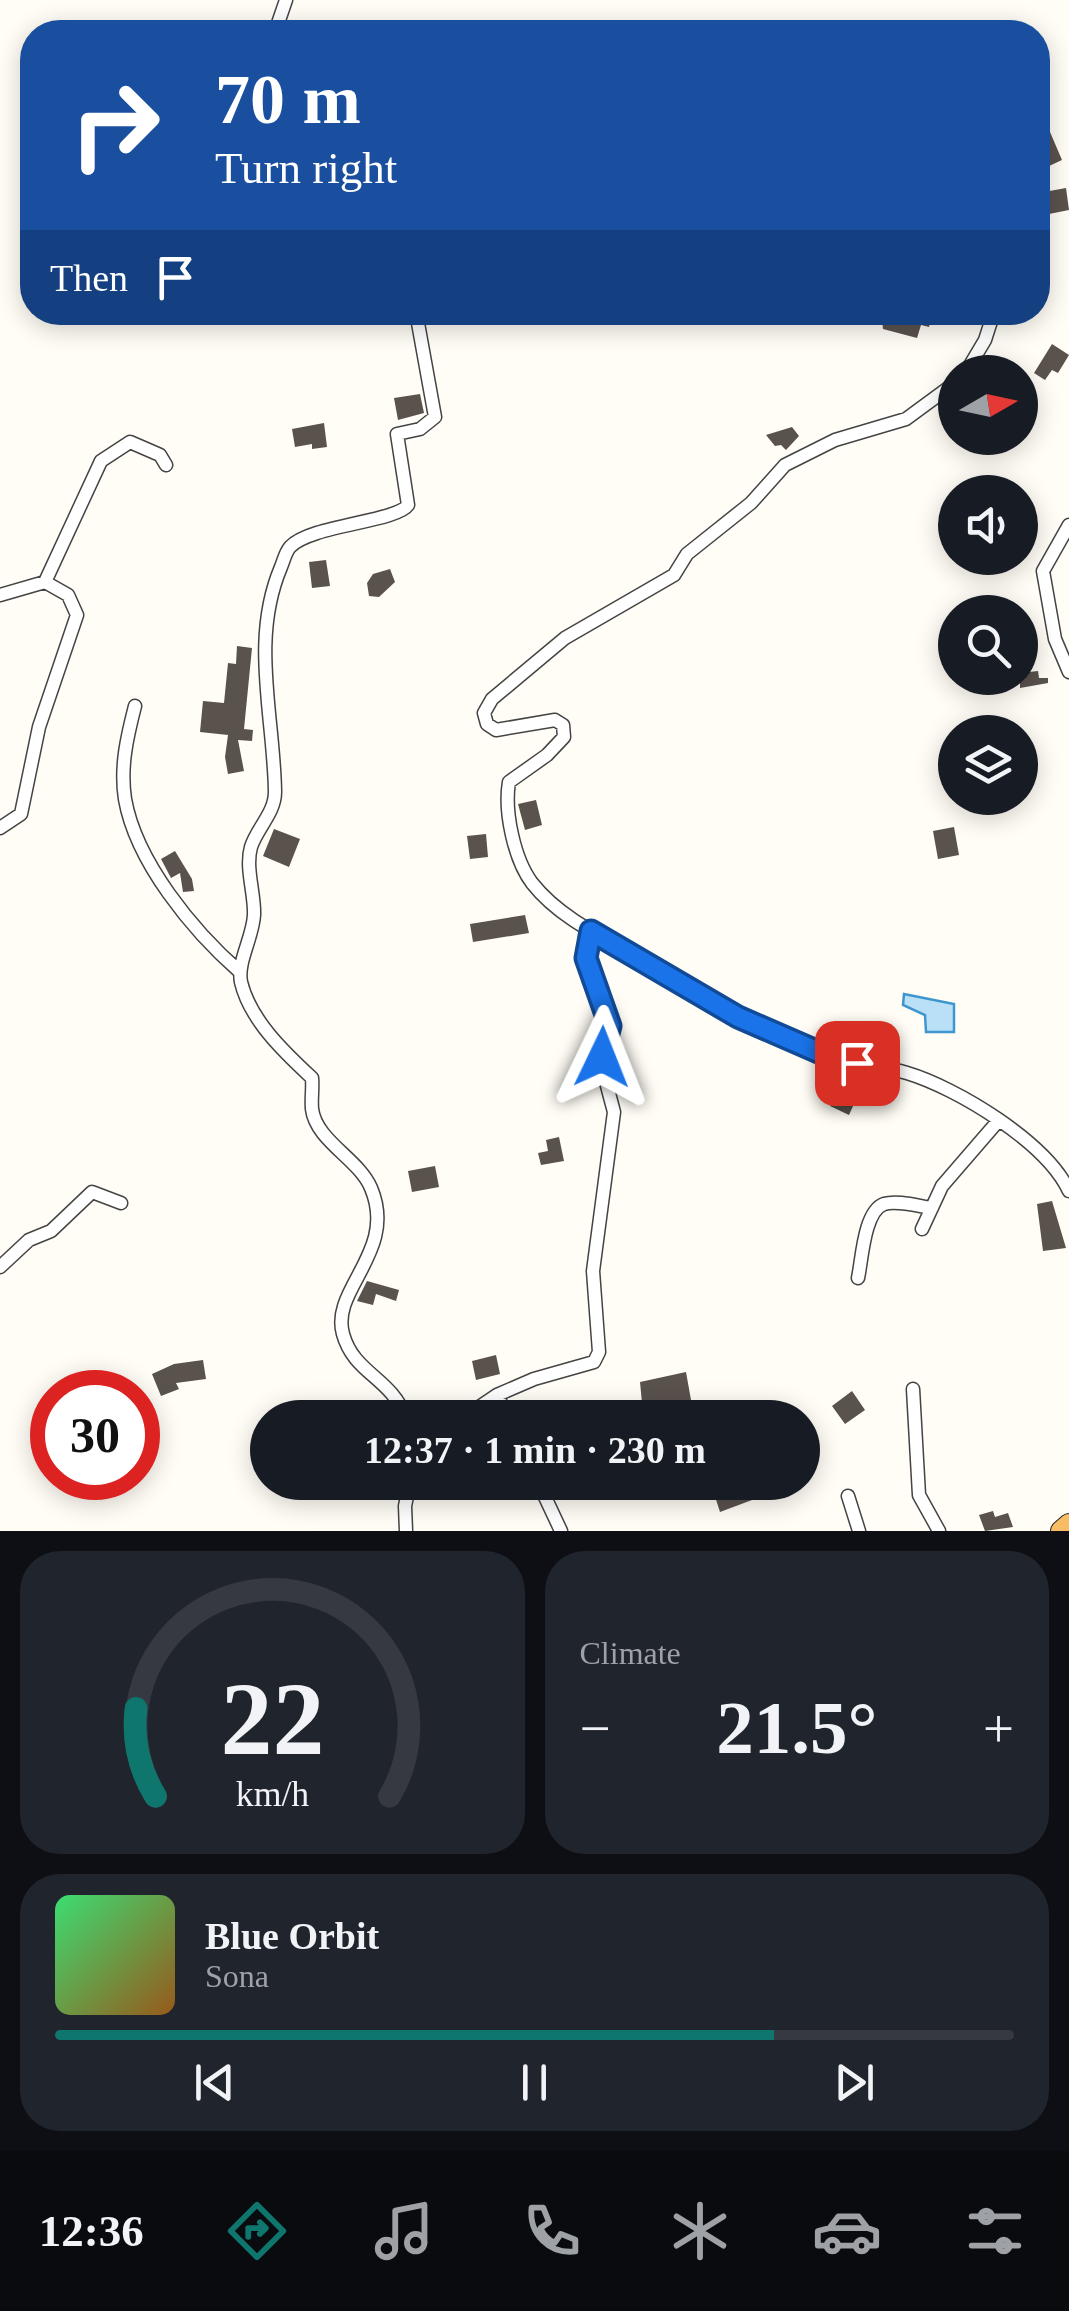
<!DOCTYPE html>
<meta charset="utf-8">
<style>
body{margin:0;font-family:"Times New Roman",serif;background:#20242c;color:#f1f3f6;height:100vh;display:flex;flex-direction:column;font-size:38px;white-space:nowrap}
*{box-sizing:border-box;margin:0}
p{font-size:32px;color:#9ea1a6}
.icon{flex:none;width:55px;height:55px;fill:none;stroke:currentColor;stroke-width:2;stroke-linecap:round;stroke-linejoin:round}
.map{position:relative;height:1531px;overflow:hidden}
.panel{display:flex;flex-direction:column;gap:20px;padding:20px;background:#0d0f14;flex:1}
.panel>*{flex:none}
.top-card{position:absolute;left:20px;top:20px;width:1030px;height:305px;border-radius:40px;box-shadow:0 5px 25px #0003;background:#1a4fa0;color:#fff;overflow:hidden}
.needle{width:65px;rotate:81deg}
.controls{position:absolute;left:938px;top:355px;display:grid;gap:20px}
.controls a{display:grid;place-items:center;width:100px;height:100px;border-radius:50%;background:#171b24;box-shadow:0 5px 25px #0003;font-size:50px}
.speed{position:absolute;left:30px;top:1370px;display:flex;gap:20px;font-size:50px;font-weight:700;text-align:center}
.speed>*{display:grid;place-content:center;width:130px;height:130px;border-radius:50%;background:#171b24;box-shadow:0 5px 25px #0003;line-height:1}
.speed .limit{border:15px solid #d22;background:#fff;color:#111}
.pin{position:absolute;display:grid;place-items:center;width:85px;height:85px;color:#fff;margin:-42px;border-radius:20px;box-shadow:0 5px 15px #0006}
.me{position:absolute;width:110px;margin:-55px;rotate:2deg;stroke-linejoin:round;filter:drop-shadow(0 0 8px #0008)}
.turn{display:flex;align-items:center;gap:35px;height:210px;padding:0 30px;font-size:45px}
.turn .icon{width:130px;height:130px;stroke-width:2.5}
.turn b{display:block;font-size:70px;line-height:85px}
.then{display:flex;align-items:center;height:95px;padding:0 30px;background:#0003;gap:20px;font-size:38px}
.big{font-size:75px;font-weight:800;line-height:1.1}
.panel .card{flex:1;display:flex;flex-direction:column;justify-content:center;gap:15px;min-width:0;padding:0 35px;border-radius:40px;background:#20242c}
.panel .dial{align-items:center;gap:0}
.dial svg{height:260px;overflow:visible;fill:none;stroke:#363941;stroke-width:7;stroke-linecap:round;text-anchor:middle}
.dial text{fill:#f1f3f6;stroke:none}
.song{display:flex;align-items:center;gap:30px}
.cover{width:120px;height:120px;border-radius:15px;background:linear-gradient(135deg,hsl(140 70% 55%),hsl(30 70% 35%))}
.played{height:10px;border-radius:5px;background:linear-gradient(90deg,#0f766e 75%,#363941 75%)}
.keys{display:flex;justify-content:space-around;direction:ltr}
.heat{display:flex;justify-content:space-between;align-items:center;font-size:55px;direction:ltr}
.panel .tiles{flex:1;display:grid;gap:20px;grid-template-columns:1fr 1fr}
.card:last-child{grid-column:span 2}
.trip{position:absolute;left:250px;top:1400px;width:570px;height:100px;border-radius:50px;background:#171b24;box-shadow:0 5px 25px #0003;font-weight:800;line-height:100px;text-align:center}
.menu{display:flex;height:160px;justify-content:space-around;align-items:center;background:#090b0e;color:#9ea1a6}
.menu .icon{width:70px;height:70px}
.menu .selected{color:#0f766e}
.menu b{font-size:45px;color:#f1f3f6}
.map>svg:first-child{display:block}
</style>
<div class="map">
<svg width="1069" height="1531" viewBox="0 0 1069 1531">
<rect width="100%" height="100%" fill="#fffdf5"/>
<path fill="#b9e0f7" stroke="#3f96cf" stroke-width="2.5" d="M904,994L954,1004V1032H926L925,1015L903,1005Z"/>
<path fill="#5a524d" d="M1050,132L1062,160L1047,167L1038,138Z
M1066,188L1069,210L1049,214L1044,192Z
M881,312H933L929,327L921,325L917,338L883,329Z
M1052,344L1069,355L1058,373L1052,370L1045,380L1034,373Z
M420,394L424,413L398,420L394,398Z
M324,423L327,447L312,449V444L295,447L292,429Z
M792,427L799,436L786,450L781,445L775,446L766,435Z
M326,560L330,586L312,588L309,562Z
M390,569L395,582L379,597L369,596L367,583L373,574Z
M237,646L252,648L244,729L253,730L252,741L238,740L244,771L228,774L225,757L228,735L200,732L203,701L224,703L228,663L236,664Z
M1020,653H1025L1029,672L1038,671L1039,678H1048V683L1020,688Z
M536,800L542,825L525,830L518,804Z
M954,827L959,855L938,859L933,831Z
M274,829L300,839L289,867L263,856Z
M486,834L488,857L470,859L467,836Z
M175,851L192,879L194,891L183,892L180,873L171,878L161,859Z
M525,915L529,933L473,942L470,924Z
M838,1086L858,1095L849,1115L830,1106Z
M559,1137L564,1161L541,1165L538,1153L548,1151L546,1140Z
M435,1166L439,1187L412,1192L408,1171Z
M1052,1201L1066,1248L1043,1251L1037,1204Z
M367,1281L399,1290L396,1301L376,1294L373,1305L357,1301Z
M496,1355L500,1374L476,1380L472,1361Z
M203,1360L206,1379L176,1383L179,1389L161,1396L152,1374L174,1364Z
M686,1372L691,1400L642,1403L640,1382Z
M852,1391L865,1410L845,1424L832,1406Z
M724,1482H771L750,1495L752,1500L720,1512L712,1487Z
M993,1511L995,1517L1008,1513L1013,1527L985,1531L979,1515Z"/>
<g fill="none" stroke-linecap="round" stroke-linejoin="round">
<defs>
<path id="minor" d="M275,32L286,0
M966,372L985,340L994,312
M955,383L906,419L835,440L785,465L751,503L687,554L674,575L565,638L492,699L484,713L487,724L496,730L555,720L563,725L564,737L547,755L509,782C504,811 514,859 532,883C565,925 620,944 664,972C674,978 683,988 694,994C730,1016 785,1040 825,1055C851,1065 880,1065 907,1073C957,1088 1046,1142 1069,1191
M1069,525L1043,571L1055,639L1069,672
M0,595L45,582
M135,706C127,737 120,767 125,799C136,862 193,931 240,972
M0,828L21,814L39,727L77,615L68,595L45,582L101,461L130,442L160,455L166,465
M922,1229L942,1186L999,1120
M0,1267L29,1240L51,1231L92,1192L121,1203
M858,1278C862,1260 864,1211 884,1204C897,1200 918,1206 932,1208
M913,1389L919,1495L939,1531
M497,1395L508,1418
M406,1418C391,1377 354,1374 343,1334C330,1289 398,1252 371,1188C359,1159 316,1141 312,1109C311,1099 313,1088 312,1078C284,1052 250,1020 241,982C237,962 253,937 254,915C255,894 245,868 251,847C257,828 275,813 275,792C274,716 250,640 281,567C284,560 285,553 290,547C310,525 396,522 408,505L397,434L420,429L435,417L416,312
M463,1418L497,1395L534,1379L594,1362L599,1352L593,1271L614,1112L602,1067L610,1026L586,958L591,931
M538,1482L561,1531
M848,1496L859,1531
M406,1531L405,1506L410,1482"/>
<path id="trunk" d="M1061,1531L1069,1524"/>
</defs>
<use href="#minor" stroke="#444" stroke-width="15"/>
<use href="#trunk" stroke="#222" stroke-width="22"/>
<use href="#minor" stroke="#fff" stroke-width="12"/>
<use href="#trunk" stroke="#f7bc64" stroke-width="20"/>
</g>
<g fill="none" stroke-linecap="round" stroke-linejoin="round">
<defs>
<path id="route" d="M602,1057L610,1026L586,958L591,931L738,1017L830,1057L857,1063"/>
</defs>
<use href="#route" stroke="#114b97" stroke-width="25"/>
<use href="#route" stroke="#1a73e8" stroke-width="18"/>
</g>
</svg>
<div class="controls">
<a><svg class="needle" viewBox="-14 -14 28 28"><path d="M0-13l5 13h-10z" fill="#e53935"/><path d="M0 13l5-13h-10z" fill="#9ea1a6"/></svg></a>
<a><svg class="icon" aria-label="sound" viewBox="0 0 24 24"><path d="M4 9h4l5-4v14l-5-4H4zM17 9q2 3 0 6"/></svg></a>
<a><svg class="icon" aria-label="search" viewBox="0 0 24 24"><circle cx="10" cy="10" r="6"/><path d="M15 15l6 6"/></svg></a>
<a><svg class="icon" aria-label="layers" viewBox="0 0 24 24"><path d="M12 4l9 5-9 5-9-5zM3 14l9 5 9-5"/></svg></a>
</div>
<div class="speed"><div class="limit">30</div></div>
<div class="pin" style="left:857px;top:1063px;background:#d93025"><svg class="icon" aria-label="arrive" viewBox="0 0 24 24"><path d="M6 21V4h12l-3 4 3 4H6"/></svg></div>
<svg class="me" style="left:602px;top:1057px" viewBox="-20 -20 40 40"><path d="M0-17L14 15 0 8-14 15z" fill="#1a73e8" stroke="#fff" stroke-width="4"/></svg>
<div class="trip">12:37 · 1 min · 230 m</div>
<div class="top-card">
<div class="turn"><svg class="icon" aria-label="right" viewBox="0 0 24 24"><path d="M7 20v-9h11M14 6l5 5-5 5"/></svg><div><b>70 m</b>Turn right</div></div>
<div class="then">Then<svg class="icon" aria-label="arrive" viewBox="0 0 24 24"><path d="M6 21V4h12l-3 4 3 4H6"/></svg></div>
</div>
</div>
<section class="panel">
<div class="tiles">
<div class="card dial"><svg viewBox="0 0 100 80">
<path d="M14 69A42 42 0 1 1 86 69"/>
<path d="M14 69A42 42 0 0 1 8 42" stroke="#0f766e"/>
<text x="50" y="56" font-size="32" font-weight="700">22</text>
<text x="50" y="72" font-size="11">km/h</text>
</svg></div>
<div class="card"><p>Climate</p>
<div class="heat"><a>−</a><b class="big">21.5°</b><a>+</a></div>
</div>
<div class="card">
<div class="song"><i class="cover"></i><div><b>Blue Orbit</b><p>Sona</p></div></div>
<div class="played"></div>
<div class="keys"><svg class="icon" aria-label="previous" viewBox="0 0 24 24"><path d="M18 5L8 12l10 7zM5 5v14"/></svg><svg class="icon" aria-label="pause" viewBox="0 0 24 24"><path d="M8 5v14M16 5v14"/></svg><svg class="icon" aria-label="next" viewBox="0 0 24 24"><path d="M6 5l10 7-10 7zM19 5v14"/></svg></div>
</div>
</div>
</section>
<nav class="menu">
<b>12:36</b>
<svg class="icon selected" aria-label="directions" viewBox="0 0 24 24"><path d="M12 3l9 9-9 9-9-9zM9 14v-3h6M13 9l2 2-2 2"/></svg>
<svg class="icon" aria-label="music" viewBox="0 0 24 24"><path d="M9 18V5l10-2v13"/><circle cx="6" cy="18" r="3"/><circle cx="16" cy="16" r="3"/></svg>
<svg class="icon" aria-label="phone" viewBox="0 0 24 24"><path d="M5 4h4l2 5-3 2q2 4 5 5l2-3 5 2v4C11 20 4 13 5 4z"/></svg>
<svg class="icon" aria-label="climate" viewBox="0 0 24 24"><path d="M12 3v18M4 7l16 10M4 17L20 7"/></svg>
<svg class="icon" aria-label="car" viewBox="0 0 24 24"><path d="M5 17H2v-5l4-1 3-4h7l3 4 3 1v5h-3M9 17h6M6 11h13"/><circle cx="7" cy="17" r="2"/><circle cx="17" cy="17" r="2"/></svg>
<svg class="icon" aria-label="filters" viewBox="0 0 24 24"><path d="M4 7h16M4 17h16"/><circle cx="9" cy="7" r="2"/><circle cx="15" cy="17" r="2"/></svg>
</nav>
